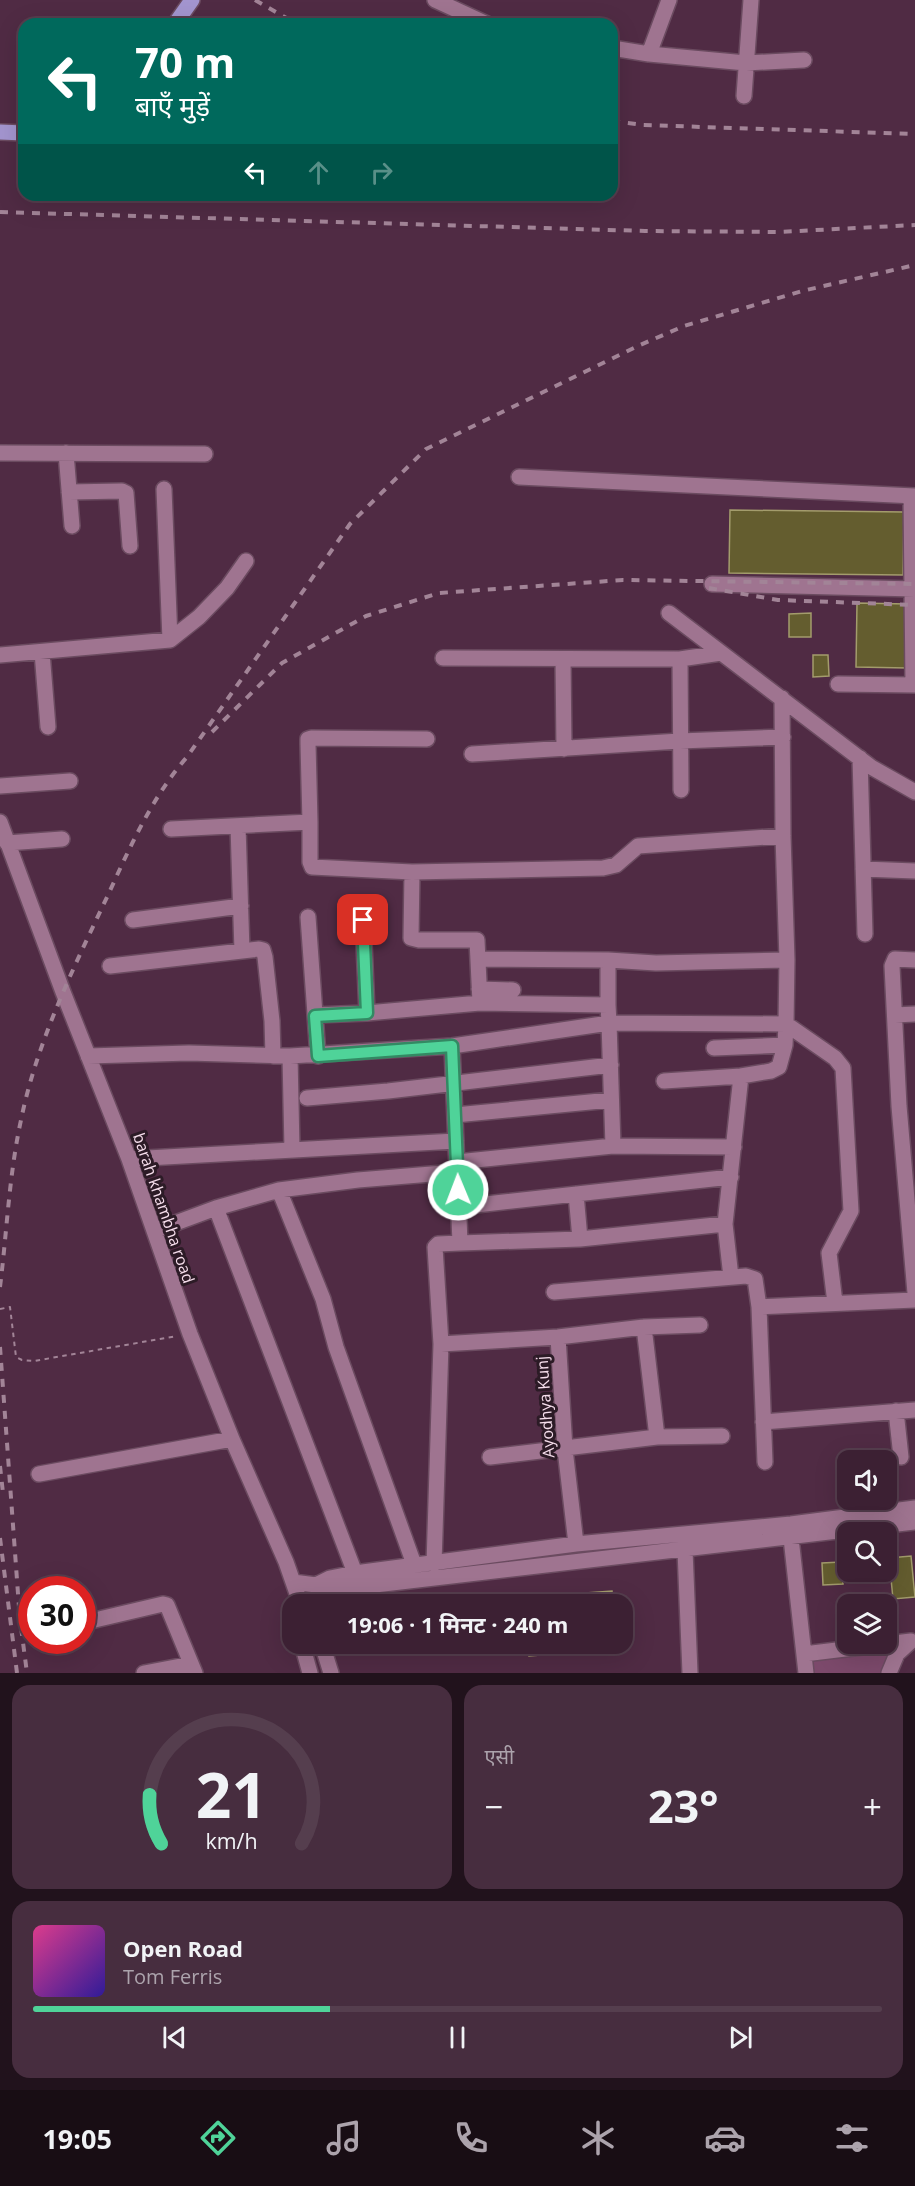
<!DOCTYPE html>
<html lang="hi">
<meta charset="utf-8">
<style>
body{margin:0;font-family:"Open Sans","Noto Sans Devanagari",sans-serif;background:#472d3f;color:#f1f3f6;height:100vh;display:flex;flex-direction:column;font-size:22px;white-space:nowrap}
*{box-sizing:border-box;margin:0}
p{font-size:20px;color:#aca3ac}
.icon{flex:none;width:33px;height:33px;fill:none;stroke:currentColor;stroke-width:2;stroke-linecap:round;stroke-linejoin:round}
.map{position:relative;height:1673px;overflow:hidden}
.sheet{display:flex;flex-direction:column;gap:12px;padding:12px;background:#21121c;flex:1}
.sheet>*{flex:none}
.banner{position:absolute;left:18px;top:18px;width:600px;height:183px;border-radius:18px;box-shadow:0 6px 24px #0002,0 0 0 2px #553e4e;background:#00695c;color:#fff;overflow:hidden}
.tools{position:absolute;left:837px;top:1450px;display:grid;gap:12px}
.tools a{display:grid;place-items:center;width:60px;height:60px;border-radius:12px;background:#3c2033;box-shadow:0 6px 24px #0002,0 0 0 2px #553e4e;font-size:30px}
.speed{position:absolute;left:18px;top:1576px;display:flex;gap:12px;font-size:30px;font-weight:700;text-align:center}
.speed>*{display:grid;place-content:center;width:78px;height:78px;border-radius:50%;background:#3c2033;box-shadow:0 6px 24px #0002,0 0 0 2px #553e4e;line-height:1}
.speed .limit{border:9px solid #d22;background:#fff;color:#111}
.pin{position:absolute;display:grid;place-items:center;width:51px;height:51px;color:#fff;margin:-26px;border-radius:12px;box-shadow:0 3px 9px #0006}
.me{position:absolute;width:66px;margin:-33px;rotate:359deg;stroke-linejoin:round;filter:drop-shadow(0 0 4px #0008)}
.turn{display:flex;align-items:center;gap:21px;height:126px;padding:0 18px;font-size:27px}
.turn .icon{width:78px;height:78px;stroke-width:2.5}
.turn b{display:block;font-size:42px;line-height:51px}
.lanes{display:flex;align-items:center;height:57px;padding:0 18px;background:#0003;justify-content:center;gap:30px;direction:ltr}
.lanes .off{opacity:.35}
.big{font-size:45px;font-weight:700;line-height:1.1}
.sheet .tile{flex:1;display:flex;flex-direction:column;justify-content:center;gap:9px;min-width:0;padding:0 21px;border-radius:18px;background:#472d3f}
.sheet .dial{align-items:center;gap:0}
.dial svg{height:156px;overflow:visible;fill:none;stroke:#553e4e;stroke-width:7;stroke-linecap:round;text-anchor:middle}
.dial text{fill:#f1f3f6;stroke:none}
.song{display:flex;align-items:center;gap:18px}
.cover{width:72px;height:72px;border-radius:9px;background:linear-gradient(135deg,hsl(330 70% 55%),hsl(250 70% 35%))}
.played{height:6px;border-radius:3px;background:linear-gradient(90deg,#4fd399 35%,#553e4e 35%)}
.keys{display:flex;justify-content:space-around;direction:ltr}
.heat{display:flex;justify-content:space-between;align-items:center;font-size:33px;direction:ltr}
.sheet .tiles{flex:1;display:grid;gap:12px;grid-template-columns:1fr 1fr}
.tile:last-child{grid-column:span 2}
.trip{position:absolute;left:282px;top:1594px;width:351px;height:60px;border-radius:18px;background:#3c2033;box-shadow:0 6px 24px #0002,0 0 0 2px #553e4e;font-weight:700;line-height:60px;text-align:center}
.dock{display:flex;height:96px;justify-content:space-around;align-items:center;background:#180d14;color:#aca3ac}
.dock .icon{width:42px;height:42px}
.dock .on{color:#4fd399}
.dock b{font-size:27px;color:#f1f3f6}
.map>svg:first-child{display:block}
</style>
<div class="map">
<svg width="915" height="1673" viewBox="0 0 915 1673">
<rect width="100%" height="100%" fill="#502b44"/>
<path fill="#7c496b" d="M894,1650L885,1673H811L810,1655Z"/>
<path fill="#645d2f" stroke="#a39c6c" stroke-width="1.5" d="M730,510L904,512L903,575L729,573Z
M857,603L907,604V668L856,667Z
M811,613V637H789V614Z
M813,655H828L829,676L813,677Z
M911,1556L915,1597L893,1599L889,1558Z
M841,1562L843,1584L823,1585L822,1563Z
M612,1591L613,1605H587L586,1593Z
M528,1644H552L553,1654L529,1656Z
M590,1644H617V1650L591,1653Z"/>
<g fill="none" stroke-linecap="round" stroke-linejoin="round">
<defs>
<path id="minor" d="M435,0L487,24
M612,48L649,54L746,63L804,60
M649,54L669,0
M744,96L751,0
M0,453L205,454
M66,453L72,526
M519,477L915,496
M164,489L170,640
M69,492L122,491L126,493L130,546
M911,496L913,685
M712,584L915,589
M669,613L871,767L915,792
M42,652L48,727
M0,655L170,640L199,617L227,588L246,561
M443,658L680,659L721,653
M563,659L564,749
M680,659L681,790
M838,684L915,685
M472,754L680,741L783,737
M860,758L865,934
M0,786L70,781
M0,822L63,992L129,1159L190,1334L232,1439L286,1562L301,1605
M310,822V862L312,867L412,872L603,868L616,865L638,846L783,836
M238,826L242,951
M171,829L310,822L308,744V739L311,738L427,739
M7,843L62,839
M863,869L915,871
M308,917L318,1056
M133,920L241,906
M363,920L367,1013
M479,959L608,960L656,963L787,960
M915,960L895,959L892,966L899,1106L915,1293
M110,966L259,949L263,950L265,957L272,1021L273,1056
M479,989L513,990
M480,1003L608,1005V960
M315,1015L367,1013L480,1003L477,940H419L411,938L412,872
M895,1015L915,1014
M786,1024L835,1058L843,1068L851,1211L829,1253L835,1303
M452,1046L460,1243L580,1239L576,1194
M714,1048L785,1045
M88,1056L189,1053L290,1056L292,1149
M290,1056L452,1046L609,1023L608,1005
M741,1076L771,1071L779,1067L785,1045L786,1024
M664,1081L741,1076L725,1224L731,1277
M307,1098L388,1091L611,1065
M455,1115L611,1100
M613,1146L609,1023L786,1024L787,960L783,836L782,698
M129,1159L456,1141
M457,1162L613,1146L734,1147
M279,1190L323,1299L336,1347L415,1567
M458,1207L731,1177
M216,1208L355,1573
M154,1231L216,1208L279,1190L358,1180L456,1172
M580,1239L725,1224
M554,1292L746,1276L755,1279L759,1307L765,1462
M759,1307L915,1300
M644,1327L657,1437
M558,1337L565,1449L576,1544
M441,1344L558,1337L644,1327L700,1325
M896,1411L901,1457
M763,1422L915,1410
M490,1457L657,1437L722,1436
M39,1474L232,1439
M791,1538L806,1673
M685,1550L690,1673
M434,1564L441,1344L435,1247L438,1244L460,1243
M293,1582L316,1585L332,1590L915,1522
M316,1585L330,1578L355,1573L576,1544L791,1524L915,1508
M82,1623L163,1604L167,1605L195,1673
M302,1644L310,1673
M322,1644L331,1673
M804,1654L911,1641
M144,1673L191,1664
M889,1673L897,1654L910,1642"/>
<path id="major" d="M175,24L192,0
M0,132L24,133"/>
</defs>
<use href="#minor" stroke="#6b4b60" stroke-width="18"/>
<use href="#major" stroke="#6b4b60" stroke-width="18"/>
<path stroke="#a28497" stroke-width="2" stroke-dasharray="4.5 4.5" stroke-linecap="butt" d="M0,1309L10,1307L16,1357L22,1360L34,1361L177,1336"/>
<use href="#minor" stroke="#9f7490" stroke-width="15"/>
<use href="#major" stroke="#a395cf" stroke-width="15"/>
<path stroke="#a28497" stroke-width="4" stroke-dasharray="8 8" stroke-linecap="butt" d="M255,0L297,24
M612,121L643,125L915,134
M0,212L645,231L778,232L915,225
M709,588L778,600L915,605
M212,732L282,663L366,616L439,593L623,580L915,584
M0,1287C7,1231 9,1175 21,1120C37,1041 74,967 108,895C130,847 152,797 187,757L350,524L426,449L640,345L684,326L802,291L915,265
M0,1347L20,1621
M0,1466L3,1493
M0,1538L17,1673
M19,1612L27,1673"/>
</g>
<g fill="none" stroke-linecap="round" stroke-linejoin="round">
<defs>
<path id="route" d="M363,920L367,1013L315,1016L318,1056L452,1046L458,1190"/>
</defs>
<use href="#route" stroke="#338963" stroke-width="15"/>
<use href="#route" stroke="#4fd399" stroke-width="10"/>
</g>
<g text-anchor="middle" dominant-baseline="central" stroke-width="6" stroke-linejoin="round" paint-order="stroke">
<g font-size="16" fill="#f6deec" stroke="#2c1b26">
<text transform="translate(164 1208) rotate(71)">barah khambha road</text>
<text transform="translate(545 1407) rotate(-94)">Ayodhya Kunj</text>
</g>
</g>
</svg>
<div class="tools">
<a><svg class="icon" aria-label="sound" viewBox="0 0 24 24"><path d="M4 9h4l5-4v14l-5-4H4zM17 9q2 3 0 6"/></svg></a>
<a><svg class="icon" aria-label="search" viewBox="0 0 24 24"><circle cx="10" cy="10" r="6"/><path d="M15 15l6 6"/></svg></a>
<a><svg class="icon" aria-label="layers" viewBox="0 0 24 24"><path d="M12 4l9 5-9 5-9-5zM3 14l9 5 9-5"/></svg></a>
</div>
<div class="speed"><div class="limit">30</div></div>
<div class="pin" style="left:363px;top:920px;background:#d93025"><svg class="icon" aria-label="arrive" viewBox="0 0 24 24"><path d="M6 21V4h12l-3 4 3 4H6"/></svg></div>
<svg class="me" style="left:458px;top:1190px" viewBox="-20 -20 40 40"><circle r="17" fill="#4fd399" stroke="#fff" stroke-width="3"/><path d="M0-11L8 9 0 5-8 9z" fill="#fff"/></svg>
<div class="trip">19:06 · 1 मिनट · 240 m</div>
<div class="banner">
<div class="turn"><svg class="icon" aria-label="left" viewBox="0 0 24 24"><path d="M17 20v-9H6M10 6l-5 5 5 5"/></svg><div><b>70 m</b>बाएँ मुड़ें</div></div>
<div class="lanes"><svg class="icon" aria-label="left" viewBox="0 0 24 24"><path d="M17 20v-9H6M10 6l-5 5 5 5"/></svg><svg class="icon off" aria-label="ahead" viewBox="0 0 24 24"><path d="M12 20V5M6 11l6-6 6 6"/></svg><svg class="icon off" aria-label="right" viewBox="0 0 24 24"><path d="M7 20v-9h11M14 6l5 5-5 5"/></svg></div>
</div>
</div>
<section class="sheet">
<div class="tiles">
<div class="tile dial"><svg viewBox="0 0 100 80">
<path d="M14 69A42 42 0 1 1 86 69"/>
<path d="M14 69A42 42 0 0 1 8 44" stroke="#4fd399"/>
<text x="50" y="56" font-size="32" font-weight="700">21</text>
<text x="50" y="72" font-size="11">km/h</text>
</svg></div>
<div class="tile"><p>एसी</p>
<div class="heat"><a>−</a><b class="big">23°</b><a>+</a></div>
</div>
<div class="tile">
<div class="song"><i class="cover"></i><div><b>Open Road</b><p>Tom Ferris</p></div></div>
<div class="played"></div>
<div class="keys"><svg class="icon" aria-label="previous" viewBox="0 0 24 24"><path d="M18 5L8 12l10 7zM5 5v14"/></svg><svg class="icon" aria-label="pause" viewBox="0 0 24 24"><path d="M8 5v14M16 5v14"/></svg><svg class="icon" aria-label="next" viewBox="0 0 24 24"><path d="M6 5l10 7-10 7zM19 5v14"/></svg></div>
</div>
</div>
</section>
<nav class="dock">
<b>19:05</b>
<svg class="icon on" aria-label="directions" viewBox="0 0 24 24"><path d="M12 3l9 9-9 9-9-9zM9 14v-3h6M13 9l2 2-2 2"/></svg>
<svg class="icon" aria-label="music" viewBox="0 0 24 24"><path d="M9 18V5l10-2v13"/><circle cx="6" cy="18" r="3"/><circle cx="16" cy="16" r="3"/></svg>
<svg class="icon" aria-label="phone" viewBox="0 0 24 24"><path d="M5 4h4l2 5-3 2q2 4 5 5l2-3 5 2v4C11 20 4 13 5 4z"/></svg>
<svg class="icon" aria-label="climate" viewBox="0 0 24 24"><path d="M12 3v18M4 7l16 10M4 17L20 7"/></svg>
<svg class="icon" aria-label="car" viewBox="0 0 24 24"><path d="M5 17H2v-5l4-1 3-4h7l3 4 3 1v5h-3M9 17h6M6 11h13"/><circle cx="7" cy="17" r="2"/><circle cx="17" cy="17" r="2"/></svg>
<svg class="icon" aria-label="filters" viewBox="0 0 24 24"><path d="M4 7h16M4 17h16"/><circle cx="9" cy="7" r="2"/><circle cx="15" cy="17" r="2"/></svg>
</nav>
